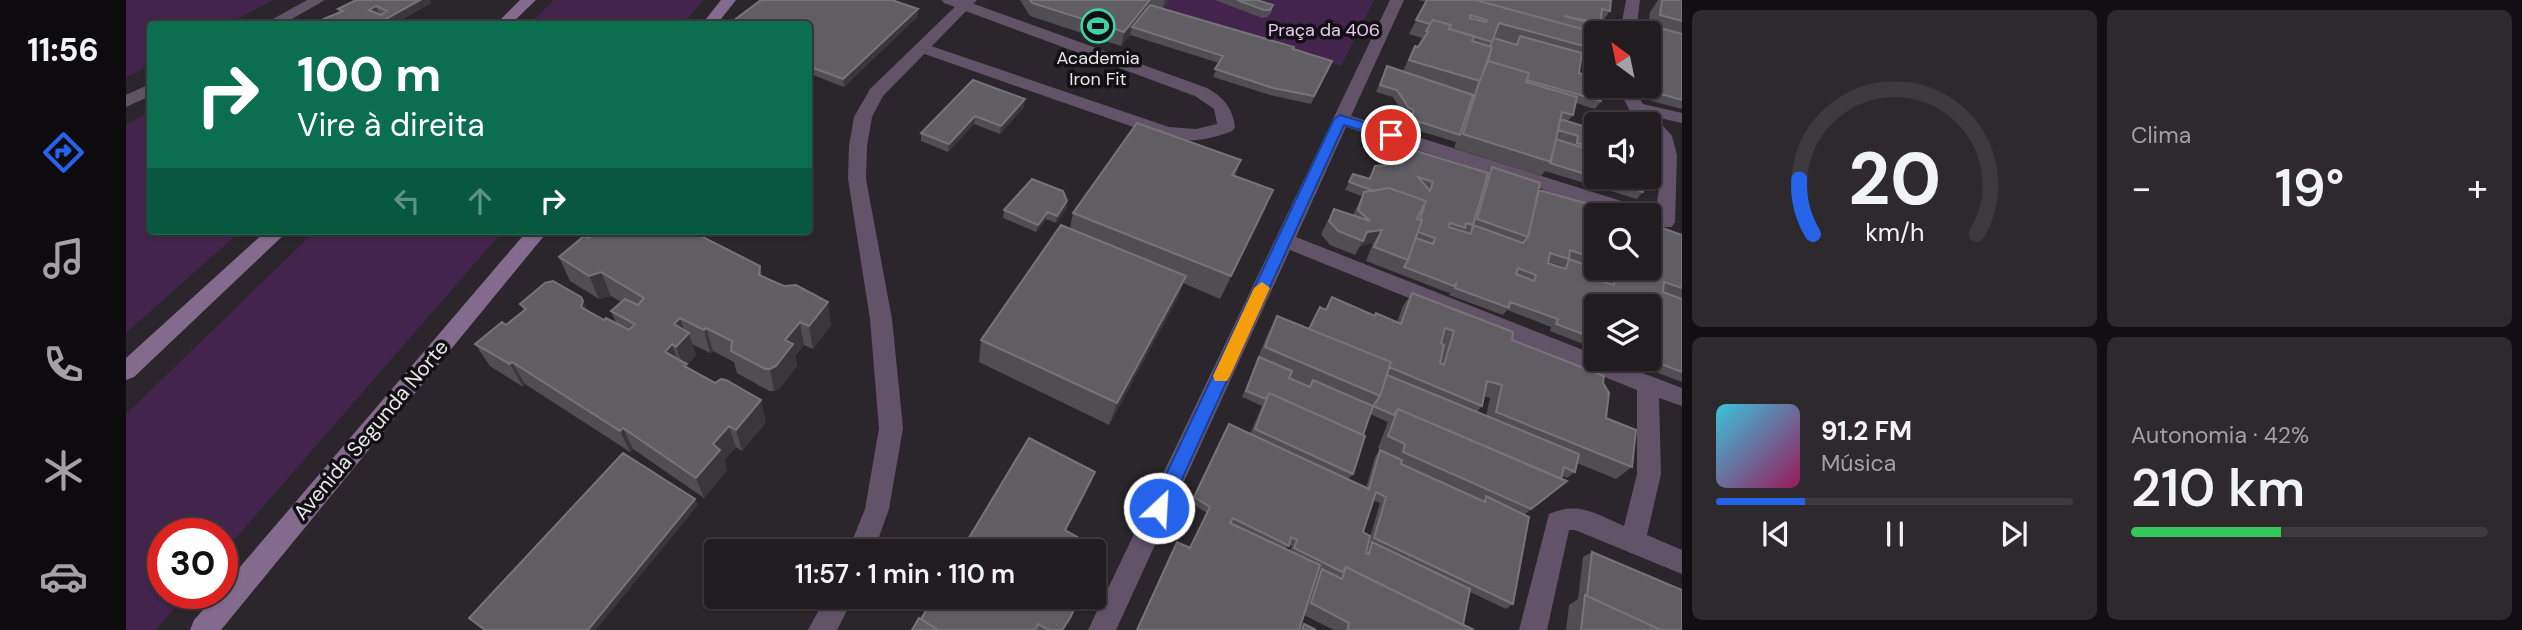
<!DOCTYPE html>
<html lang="pt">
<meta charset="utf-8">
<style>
body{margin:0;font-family:"DM Sans",sans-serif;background:#2d292d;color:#f1f3f6;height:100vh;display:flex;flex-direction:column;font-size:26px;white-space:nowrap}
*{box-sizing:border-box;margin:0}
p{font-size:23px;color:#a2a1a5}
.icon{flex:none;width:38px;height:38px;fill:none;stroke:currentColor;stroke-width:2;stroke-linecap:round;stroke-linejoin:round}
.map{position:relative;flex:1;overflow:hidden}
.details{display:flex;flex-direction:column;gap:10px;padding:10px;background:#120f12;width:840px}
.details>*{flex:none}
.hud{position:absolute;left:21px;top:21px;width:665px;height:214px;border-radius:7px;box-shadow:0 2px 5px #0004,0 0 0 2px #3d3a3e;background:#0b6e4f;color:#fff;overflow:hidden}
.needle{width:46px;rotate:327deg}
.fabs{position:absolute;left:1458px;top:21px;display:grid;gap:14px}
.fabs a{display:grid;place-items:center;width:77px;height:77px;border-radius:7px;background:#201c20;box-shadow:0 2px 5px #0004,0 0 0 2px #3d3a3e;font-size:35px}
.speed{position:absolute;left:21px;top:518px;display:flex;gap:14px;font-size:35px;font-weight:700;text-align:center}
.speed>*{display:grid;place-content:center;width:91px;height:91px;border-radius:50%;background:#201c20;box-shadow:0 2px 5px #0004,0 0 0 2px #3d3a3e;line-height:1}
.speed .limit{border:10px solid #d22;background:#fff;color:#111}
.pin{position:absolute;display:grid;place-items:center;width:60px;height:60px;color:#fff;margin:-30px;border:4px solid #fff;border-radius:50%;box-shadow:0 2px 7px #0007}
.me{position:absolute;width:77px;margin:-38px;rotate:25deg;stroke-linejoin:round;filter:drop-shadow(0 0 5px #0008)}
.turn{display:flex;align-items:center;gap:24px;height:147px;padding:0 35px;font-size:32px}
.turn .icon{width:91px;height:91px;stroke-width:2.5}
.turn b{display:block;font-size:49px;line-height:60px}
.lanes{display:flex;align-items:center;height:66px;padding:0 35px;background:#0003;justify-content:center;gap:35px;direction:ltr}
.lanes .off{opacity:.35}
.big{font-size:52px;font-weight:600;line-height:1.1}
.details .card{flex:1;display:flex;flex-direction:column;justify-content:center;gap:10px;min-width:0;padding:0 24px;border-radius:10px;background:#2d292d}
.details .dial{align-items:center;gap:0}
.dial svg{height:182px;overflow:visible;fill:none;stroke:#3d3a3e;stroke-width:7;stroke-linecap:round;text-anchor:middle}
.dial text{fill:#f1f3f6;stroke:none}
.song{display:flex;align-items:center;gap:21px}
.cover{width:84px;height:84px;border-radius:10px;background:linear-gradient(135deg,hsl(190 70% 55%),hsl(330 70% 35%))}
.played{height:7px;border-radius:4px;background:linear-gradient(90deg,#2563eb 25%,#3d3a3e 25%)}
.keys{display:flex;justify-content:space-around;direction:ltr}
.heat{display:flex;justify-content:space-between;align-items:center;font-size:38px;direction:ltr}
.charge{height:10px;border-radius:5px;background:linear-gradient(90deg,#34c759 42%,#3d3a3e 0)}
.details .tiles{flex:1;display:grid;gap:10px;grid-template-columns:repeat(2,1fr)}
.trip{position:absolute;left:578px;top:539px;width:402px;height:70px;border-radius:7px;background:#201c20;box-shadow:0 2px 5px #0004,0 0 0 2px #3d3a3e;font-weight:600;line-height:70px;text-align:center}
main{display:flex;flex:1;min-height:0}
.dock{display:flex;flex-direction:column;width:126px;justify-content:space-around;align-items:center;background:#0d0b0d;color:#a2a1a5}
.dock .icon{width:49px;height:49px}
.dock .active{color:#2563eb}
.dock b{font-size:32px;color:#f1f3f6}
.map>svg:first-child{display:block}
</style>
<main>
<nav class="dock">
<b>11:56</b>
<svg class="icon active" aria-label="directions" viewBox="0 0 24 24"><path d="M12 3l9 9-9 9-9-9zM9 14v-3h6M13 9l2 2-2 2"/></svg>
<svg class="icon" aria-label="music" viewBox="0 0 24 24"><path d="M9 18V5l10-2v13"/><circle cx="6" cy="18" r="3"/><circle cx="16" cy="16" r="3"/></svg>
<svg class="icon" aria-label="phone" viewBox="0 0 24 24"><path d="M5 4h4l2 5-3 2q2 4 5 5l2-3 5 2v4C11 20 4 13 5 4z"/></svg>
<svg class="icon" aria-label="climate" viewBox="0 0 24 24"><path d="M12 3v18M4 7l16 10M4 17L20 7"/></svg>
<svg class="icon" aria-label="car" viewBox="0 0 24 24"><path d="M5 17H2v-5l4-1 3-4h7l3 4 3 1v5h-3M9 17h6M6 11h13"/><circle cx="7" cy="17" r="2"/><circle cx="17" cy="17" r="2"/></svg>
</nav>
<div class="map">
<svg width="1556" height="630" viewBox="0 0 1556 630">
<rect width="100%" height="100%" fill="#2a262b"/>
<path fill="#42244d" d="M0,0H148L101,24H24V65L0,78Z
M428,0H578L557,24H403Z
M999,0H1248L1215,66Z
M24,111V231H115L0,333V125Z
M189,231H377L96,554V534H37V593H62L30,630H0V414Z"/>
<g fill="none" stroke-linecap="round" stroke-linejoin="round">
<path fill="#635369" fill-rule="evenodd" d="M816,0H837L1081,88C1097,97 1107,108 1109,127L1106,131C1083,140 1063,143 1039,138L790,51L788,48L790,45H802L1043,127L1070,129L1091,124L1088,109L1069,96L818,3Z"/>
<path fill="#635369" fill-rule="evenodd" d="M181,0H199L157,24H138Z
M836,0H851L757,96L746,117L741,146L740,179L766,319L777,428L763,509L748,551H722L739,509L753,428L744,319L722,179L723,146L728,117L744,89Z
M1264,0H1278L1225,116L1524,210L1527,215L1522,220V215H1496L1220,127L1170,237L1470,355V359H1480L1556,388V406L1533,398L1535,474L1521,535L1556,550V574L1449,530H1443L1421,630H1393L1423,514C1453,501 1470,514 1498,526L1511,474V390L1164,250L990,630H962Z
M1500,0H1514L1510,33H1494Z
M24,84V96L0,107V95Z
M1491,86H1507L1517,104L1556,113V123L1529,117L1546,136L1551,155L1549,222L1546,227H1532L1529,222C1531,195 1542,152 1522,131V124H1516L1504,111Z
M700,597H728L711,630H682Z"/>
<path fill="#846b8e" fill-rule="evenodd" d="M394,0H410L385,24H370Z
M595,0H610L591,24H576Z
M140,231H162L8,377L0,380V358Z
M401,231H422L95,630H64L68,620L92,593H96V588Z"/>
</g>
<path fill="#504e52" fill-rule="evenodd" d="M894,0H1043L1037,9L1206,61L1185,104L1144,95L1087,77L1093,63L1004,35L995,46L904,16Z
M1089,0H1131L1147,5L1145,13L1141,17L1136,18Z
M1292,0H1485L1484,11L1479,18H1475L1470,33V49L1461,46L1456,54L1453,73L1475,101L1469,109L1450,103L1447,115L1442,121L1470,130V177L1517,192L1511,199L1419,171L1415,176L1328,148L1330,142L1280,127L1284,118L1278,115L1267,97L1250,92L1261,66L1277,71L1289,46L1291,47L1296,38L1283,34L1300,2Z
M1532,0H1556V109L1522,100L1515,94L1512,87L1513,86H1522V33H1521L1524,12Z
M304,1L305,3L268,24H189L188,23L214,12L212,9Z
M792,16L718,87L682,73V24Z
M847,80L898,107L874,134L848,124L822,152L795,141V133Z
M1284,149L1362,173L1366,167L1413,190L1556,235V382L1495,359H1522L1470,306V349L1424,331L1425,327L1381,310L1377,315L1323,295L1325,291L1323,293L1240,261L1247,243L1234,246L1229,255L1204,245L1195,234L1208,209L1227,215L1236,196L1219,190L1227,174L1242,179L1249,166L1276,164ZM1423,262L1436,266V267L1422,263Z
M1115,160L1109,176L1137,214L1094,299L1057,283L1051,299L983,425L853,362L855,340L944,228L947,213Z
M941,201L940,209L930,223L920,219L910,232L877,218L878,210Z
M550,234L634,266L636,276L705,325L687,349L678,345L669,356L671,366L654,388L648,391H643L611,373L608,362L587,351L584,353L566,344L570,355L561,365L563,369L640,422L616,451L610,447L598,460L601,470L578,498L507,449L504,452L399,384L397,387L364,366L349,344L380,325L398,311L394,304L461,311L478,320L490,323L485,311L495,302L485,296L473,299L444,281L433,257L463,238Z
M1286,293L1477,383L1480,418L1506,467L1490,479L1451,463L1449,472L1441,478L1436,476L1435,479L1441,481L1398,515L1387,604L1380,609L1344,592L1337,625L1348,630H1208L1178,615L1173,629L1178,624L1190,630H1010L1051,542L1064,548L1081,513L1065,503L1099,431L1124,434L1136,406L1116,397L1142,333L1151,316L1183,328L1194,307L1199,310L1206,297L1248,316L1250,313L1271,322L1277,306ZM1358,396L1364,398L1360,416L1351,412L1356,406ZM1244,414L1262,422L1252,448L1269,456L1254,450L1249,457L1240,488L1222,479L1227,474ZM1247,500L1254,503L1242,544H1244L1241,547L1237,532ZM1163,544L1166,546L1164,551L1160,549Z
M1466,552L1556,630H1440L1443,605L1452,599L1457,557Z
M808,597L940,627L938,630H786L795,619Z"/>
<path fill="#3a373c" d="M294,0H305L304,1L305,3L268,24H251Z
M1025,0L1022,13L1006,27L1004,35L995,46L998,32Z
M1039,0H1043L1036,10Z
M250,6L253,14L247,17L243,10Z
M792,9V16L718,87L717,79Z
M899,99L898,107L874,134L875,126Z
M849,116L848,124L822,152L823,144Z
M1147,190L1137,214L1094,299L1105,276Z
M941,201L940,209L930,223L931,216Z
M922,212L920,219L910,232L912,225Z
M1256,230L1247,243L1234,246L1241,232Z
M475,272L485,296L473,299L463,276Z
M1060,276L1051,299L983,425L991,403Z
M457,301L467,324L455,307Z
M702,302L705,325L687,349L683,326Z
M554,318L560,336L563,333L570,355L561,365L568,386L558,369L550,347L548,324Z
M674,322L678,345L669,356L671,366L654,388L648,391L644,369L659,340Z
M580,328L587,351L584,353L578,330Z
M546,344L554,367L539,352Z
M386,362L399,384L397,387L384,364Z
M635,400L640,422L616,451L610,430Z
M603,426L610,447L598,460L601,470L578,498L570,478L587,444Z
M497,428L507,449L504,452L494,431Z
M969,472L965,484L935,541L939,530Z
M569,499L572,505L470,630H462Z
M954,597L940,627L938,630H936Z"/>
<path fill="#615e63" stroke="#767478" stroke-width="2" fill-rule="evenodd" d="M230,0H294L251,24H192L188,23L217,11L212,9ZM250,6L261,11L255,15L243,10Z
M635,0H766L792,9L717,79L682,66V24H603Z
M904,0H1024L998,32L906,3Z
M1111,0H1131L1147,5L1144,10H1138Z
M1301,0H1349L1464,31L1461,47L1373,23L1366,42L1323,29L1325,25L1307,20L1304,24L1290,20ZM1344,15L1361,20L1360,22L1344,18Z
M1349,0H1485L1484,11L1476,9L1475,19L1480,20L1479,26L1487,27L1486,33H1470V40L1463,38L1464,31ZM1438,16L1464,21V23Z
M1536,0H1556V21L1534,15Z
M1024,5L1168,47L1167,49L1206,61L1188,96L1147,88L1089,69L1097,56L1006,27Z
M1307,20L1325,25L1323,29L1348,36L1346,41L1366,47L1354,81L1283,60L1289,46L1292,47L1302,32L1300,31Z
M1527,26L1556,34V100L1528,92L1521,86H1522V53Z
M1394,36L1456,53L1453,73L1470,78V86H1477L1475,101L1401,80L1403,73L1362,61L1366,47L1364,46L1368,38L1391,45Z
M1362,61L1403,73L1400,82L1451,97L1447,115L1436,112L1425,162L1337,134L1352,85Z
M1261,66L1347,95L1334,135L1285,119L1288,110L1282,107L1271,90L1254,85Z
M847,80L899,99L875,126L849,116L823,144L795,133Z
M1434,119L1470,130V149L1451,143L1452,136L1432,130Z
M1011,123L1115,160L1106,175L1147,190L1105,276L947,213Z
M1430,139L1470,152V177H1519L1517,192L1424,163Z
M1284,149L1362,173L1347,225L1397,243L1402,237L1413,190L1501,215H1470V268H1522V223L1556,235V288L1538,282L1537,292L1556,299V372L1522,359V306H1470V339L1430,324L1432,319L1384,302L1383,308L1329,288L1330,284L1328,286L1278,267L1282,260L1290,238L1307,244L1309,238L1292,232L1296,220H1294L1298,208H1297L1300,201L1263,188L1248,191L1223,182L1227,174L1244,179L1249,166L1277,164ZM1292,177L1307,182L1304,191ZM1324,223L1339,228L1340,223L1347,225L1345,234L1323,227ZM1444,250L1464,257L1462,266L1443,259ZM1424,253L1443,259L1440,269L1422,263ZM1392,268L1410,275L1408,281L1390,274ZM1470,269L1490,275L1488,285L1470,280Z
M1366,167L1414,183L1402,237L1351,219Z
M906,179L937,191L941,201L931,216L922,212L912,225L878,210Z
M1263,188L1300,201L1291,219L1296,220L1282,260L1248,247L1256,230L1241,232L1237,241L1212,231L1203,221L1208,209L1244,221L1232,210L1238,192Z
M935,225L1060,276L991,403L855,340Z
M472,231H546L550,234L565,231L634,266L633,275L658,286L670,285L702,302L683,326L674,322L659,340L667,344L650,366L644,369H639L605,351L606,341L580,328L578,330L554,318L548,324L563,333L550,347L546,344L539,352L561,364L558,366L589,383L595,379L600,380L635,400L610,430L603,426L587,444L594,450L570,478L497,428L494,431L386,362L384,364L349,344L376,322L380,325L400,309L394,304L419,283L427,281L455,297L457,301L455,307L478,320L480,318L503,330L509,324L485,311L499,299L512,305L518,298L475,272L463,276L433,257L458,236L463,238Z
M1286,293L1387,332L1386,340L1478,376L1477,383L1483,393L1480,418L1510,430L1506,467L1370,412L1376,385L1361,381L1356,406L1263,367L1265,362L1183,329L1194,307L1200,310L1206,297L1249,316L1250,313L1275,324ZM1319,328L1328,331L1318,365L1314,363L1318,345L1315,343Z
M1151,316L1265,362L1254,396L1139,347Z
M1133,357L1166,371L1163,378L1184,387L1187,380L1247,406L1237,435L1143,393L1140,399L1120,391Z
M1261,375L1453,454L1449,472L1438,467L1435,479L1272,409L1268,415L1247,406L1254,396Z
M1143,393L1239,436L1227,474L1129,429Z
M1272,409L1441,481L1405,509L1277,452L1279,444L1262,436Z
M1103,424L1243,489L1254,450L1276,460L1275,464L1359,502L1360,496L1403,517L1387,604L1248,538L1260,497L1250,492L1237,532L1244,536L1240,553L1243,554L1246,542L1344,589L1337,625L1220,567L1216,572L1168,548L1171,540L1165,537L1163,546L1107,518L1104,523L1194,565L1173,630H1011L1051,542L1064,548L1084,507L1068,497Z
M903,438L969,472L939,530L976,551L968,569V551H835Z
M497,453L569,499L462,630H359L343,618Z
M635,540L653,551H626Z
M1466,552L1556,590V630H1535L1461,596Z
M1220,567L1348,630H1221L1223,623L1185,603L1196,569L1216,579Z
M1459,595L1535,630H1455Z
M808,597H954L944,618L936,630H923L912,624L909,630H812L795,619Z
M793,618L812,630H786Z
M1178,624L1190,630H1176Z"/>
<path fill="#2563eb" stroke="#184099" stroke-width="2" d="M1214,115L1270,132L1272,135L1265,139L1218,125L1040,514L1033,517L1027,514L1024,508L1027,502L1208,119Z"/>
<path fill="#f59e0b" d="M1136,282L1144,288L1104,376L1101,381H1089L1087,376L1128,288Z"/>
<defs>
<symbol id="stadium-ring" viewBox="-11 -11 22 22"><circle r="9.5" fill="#121012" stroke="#3fd4a2" stroke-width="1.5"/><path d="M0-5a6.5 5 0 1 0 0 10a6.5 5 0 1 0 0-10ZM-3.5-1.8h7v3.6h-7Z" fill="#3fd4a2"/></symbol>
</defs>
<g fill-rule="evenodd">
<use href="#stadium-ring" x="953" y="7" width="38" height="38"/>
</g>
<g text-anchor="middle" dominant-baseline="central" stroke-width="7" stroke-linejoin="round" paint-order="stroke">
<g font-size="18" fill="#eac9f7" stroke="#121012">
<text x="1198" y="30">Praça da 406</text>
</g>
<g font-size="18" fill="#e9e7ea" stroke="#121012">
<text x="972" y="58">Academia<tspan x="972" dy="21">Iron Fit</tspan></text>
</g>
<g font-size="21" fill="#e9e7ea" stroke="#121012">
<text transform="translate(245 430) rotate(-50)">Avenida Segunda Norte</text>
</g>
</g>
</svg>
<div class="fabs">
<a><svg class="needle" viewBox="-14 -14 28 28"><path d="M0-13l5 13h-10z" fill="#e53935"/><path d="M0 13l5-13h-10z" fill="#a2a1a5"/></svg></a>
<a><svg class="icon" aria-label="sound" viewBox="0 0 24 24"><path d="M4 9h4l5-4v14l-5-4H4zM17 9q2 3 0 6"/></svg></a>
<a><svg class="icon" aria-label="search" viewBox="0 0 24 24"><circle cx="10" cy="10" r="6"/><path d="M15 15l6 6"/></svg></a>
<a><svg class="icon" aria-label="layers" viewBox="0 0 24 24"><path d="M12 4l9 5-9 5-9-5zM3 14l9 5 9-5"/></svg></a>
</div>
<div class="speed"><div class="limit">30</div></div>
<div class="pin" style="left:1265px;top:135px;background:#d93025"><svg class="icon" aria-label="arrive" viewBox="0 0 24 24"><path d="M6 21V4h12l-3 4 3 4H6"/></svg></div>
<svg class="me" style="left:1033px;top:508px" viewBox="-20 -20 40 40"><circle r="17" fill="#2563eb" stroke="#fff" stroke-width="3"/><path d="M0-11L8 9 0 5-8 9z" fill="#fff"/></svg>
<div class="trip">11:57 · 1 min · 110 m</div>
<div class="hud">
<div class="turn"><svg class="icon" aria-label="right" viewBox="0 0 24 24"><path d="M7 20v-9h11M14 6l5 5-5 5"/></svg><div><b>100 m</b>Vire à direita</div></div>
<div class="lanes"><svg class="icon off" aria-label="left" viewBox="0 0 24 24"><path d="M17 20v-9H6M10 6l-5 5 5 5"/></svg><svg class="icon off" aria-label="ahead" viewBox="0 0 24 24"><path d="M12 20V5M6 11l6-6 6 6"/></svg><svg class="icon" aria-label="right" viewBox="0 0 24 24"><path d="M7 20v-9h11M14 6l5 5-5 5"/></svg></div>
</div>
</div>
<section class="details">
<div class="tiles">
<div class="card dial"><svg viewBox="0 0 100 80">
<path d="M14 69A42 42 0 1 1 86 69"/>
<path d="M14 69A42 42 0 0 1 8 45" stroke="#2563eb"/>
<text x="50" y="56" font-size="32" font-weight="700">20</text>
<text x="50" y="72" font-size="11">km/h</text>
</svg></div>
<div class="card"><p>Clima</p>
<div class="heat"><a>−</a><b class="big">19°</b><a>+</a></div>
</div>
<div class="card">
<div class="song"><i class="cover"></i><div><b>91.2 FM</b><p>Música</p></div></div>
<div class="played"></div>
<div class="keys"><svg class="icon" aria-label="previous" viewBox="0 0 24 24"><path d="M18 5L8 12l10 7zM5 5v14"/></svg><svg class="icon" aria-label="pause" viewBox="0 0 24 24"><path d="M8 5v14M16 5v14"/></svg><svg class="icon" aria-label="next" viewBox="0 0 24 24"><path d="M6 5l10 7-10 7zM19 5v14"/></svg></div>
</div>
<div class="card"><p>Autonomia · 42%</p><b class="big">210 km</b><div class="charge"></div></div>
</div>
</section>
</main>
